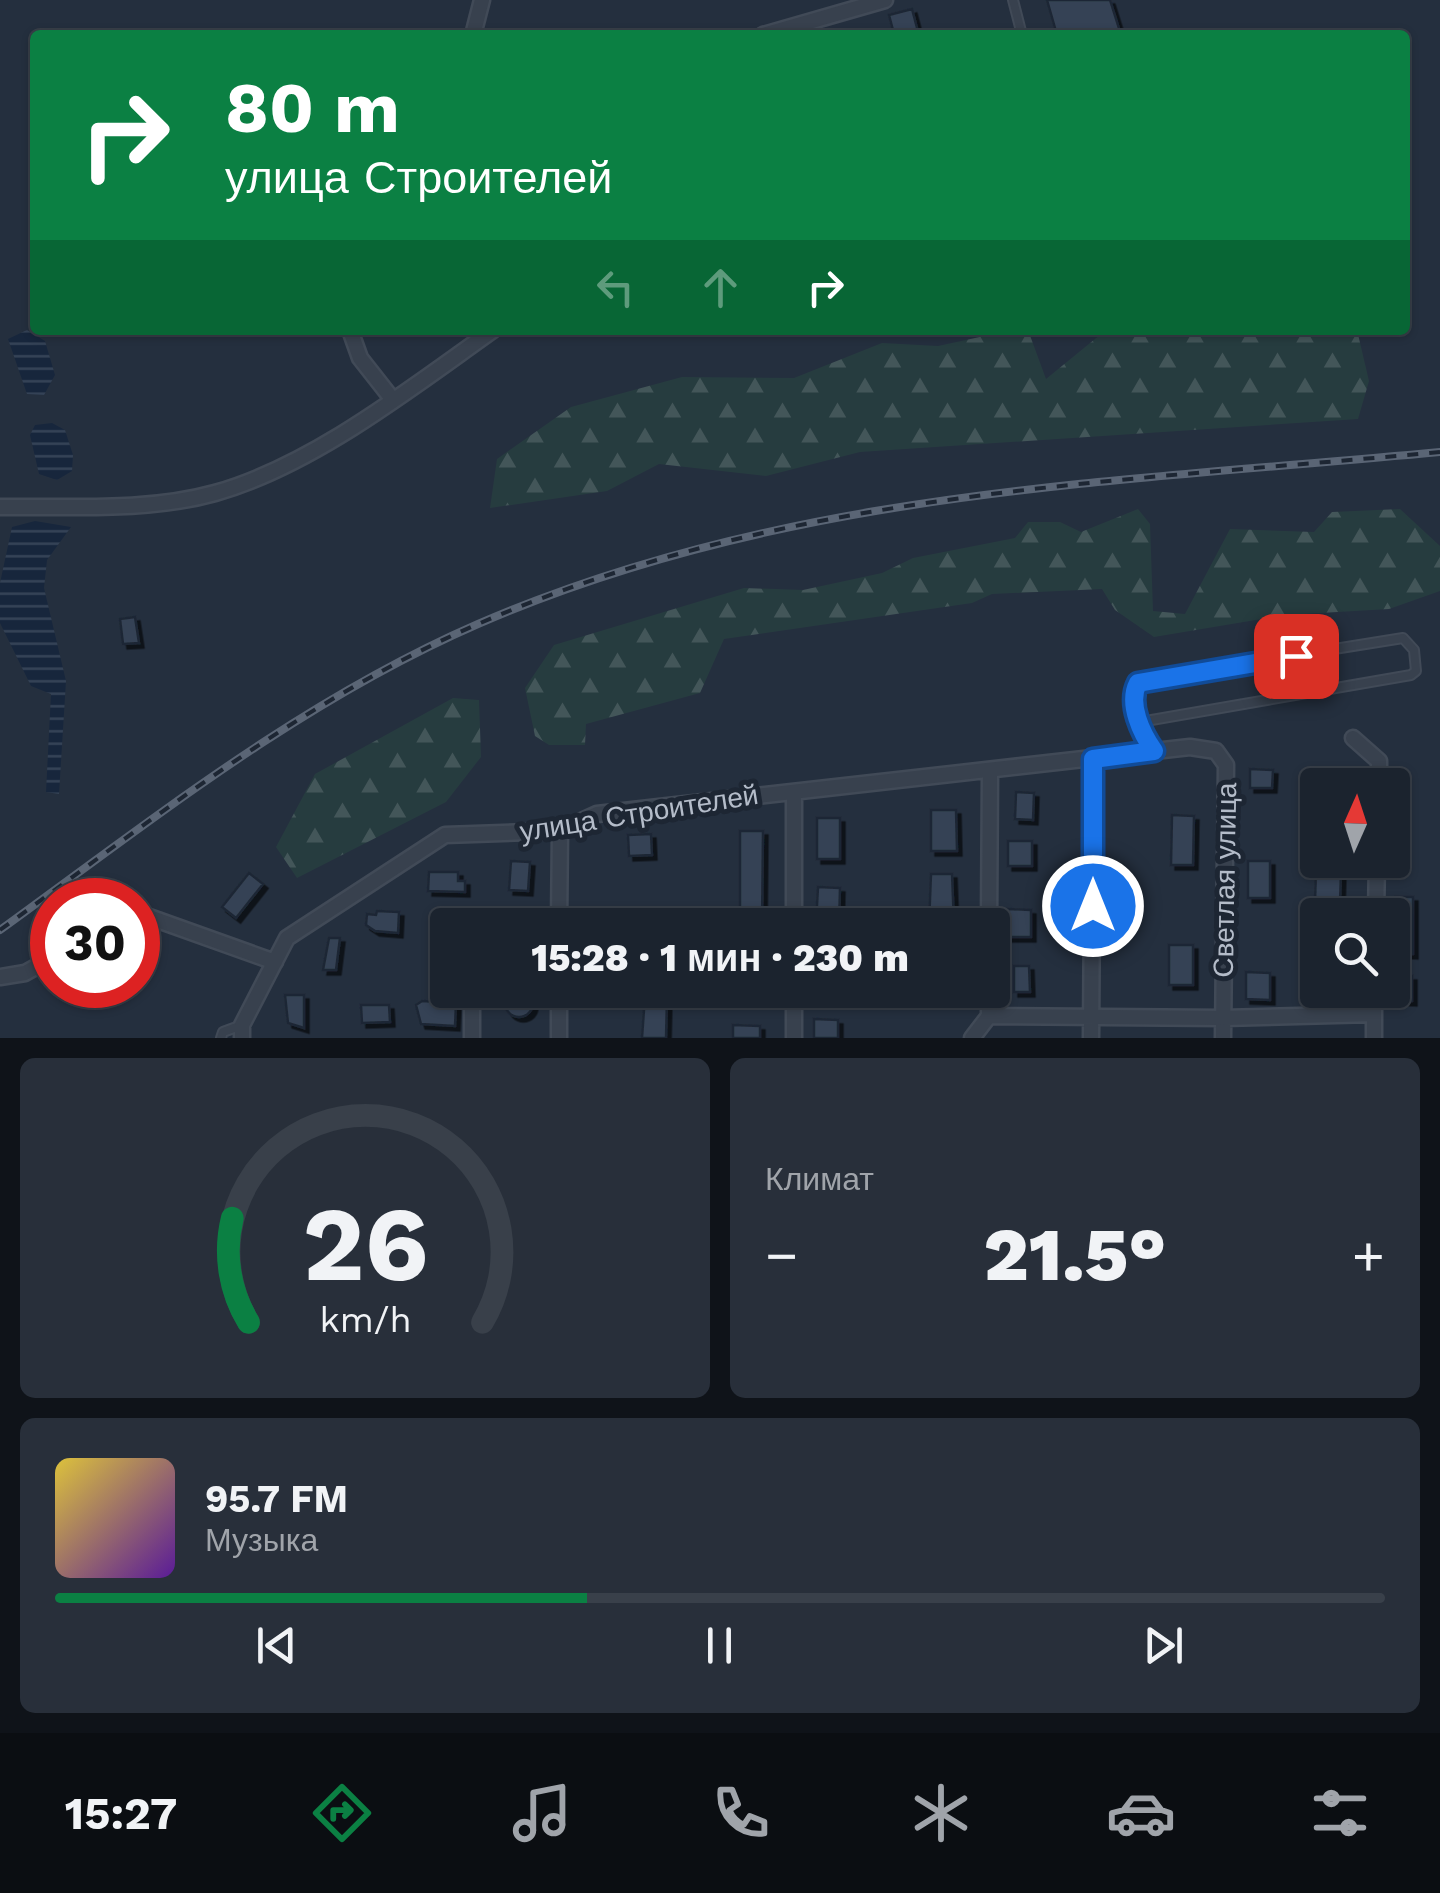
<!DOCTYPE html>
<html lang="ru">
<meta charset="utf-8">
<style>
body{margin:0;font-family:"Work Sans",sans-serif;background:#282f3a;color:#f1f3f6;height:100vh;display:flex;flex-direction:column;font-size:38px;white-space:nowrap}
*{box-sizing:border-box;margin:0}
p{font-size:32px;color:#a0a4aa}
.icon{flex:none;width:55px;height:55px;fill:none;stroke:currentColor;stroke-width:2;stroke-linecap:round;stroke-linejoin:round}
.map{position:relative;height:1038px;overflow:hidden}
.panel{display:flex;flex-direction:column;gap:20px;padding:20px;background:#0f1319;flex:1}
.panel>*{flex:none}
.guide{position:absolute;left:30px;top:30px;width:1380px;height:305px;border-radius:10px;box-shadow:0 2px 8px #0004,0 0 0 2px #39404a;background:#0b8043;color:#fff;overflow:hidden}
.needle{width:65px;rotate:3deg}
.controls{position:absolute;left:1300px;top:768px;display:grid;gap:20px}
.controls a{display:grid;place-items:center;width:110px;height:110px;border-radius:10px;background:#1b232e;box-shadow:0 2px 8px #0004,0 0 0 2px #39404a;font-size:50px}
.speed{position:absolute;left:30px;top:878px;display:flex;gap:20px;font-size:50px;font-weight:700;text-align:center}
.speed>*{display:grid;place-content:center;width:130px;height:130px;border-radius:50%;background:#1b232e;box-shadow:0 2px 8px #0004,0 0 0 2px #39404a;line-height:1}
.speed .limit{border:15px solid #d22;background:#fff;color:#111}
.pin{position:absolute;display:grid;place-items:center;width:85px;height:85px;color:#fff;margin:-42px;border-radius:20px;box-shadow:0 5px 15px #0006}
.me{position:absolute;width:110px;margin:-55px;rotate:0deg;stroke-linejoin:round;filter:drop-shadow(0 0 8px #0008)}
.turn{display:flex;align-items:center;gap:35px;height:210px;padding:0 30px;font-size:45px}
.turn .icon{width:130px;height:130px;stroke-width:2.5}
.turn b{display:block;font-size:70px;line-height:85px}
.lanes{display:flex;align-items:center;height:95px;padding:0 30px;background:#0003;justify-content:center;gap:50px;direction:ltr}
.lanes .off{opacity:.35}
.big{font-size:75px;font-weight:800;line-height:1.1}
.panel .card{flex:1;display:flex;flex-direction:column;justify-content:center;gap:15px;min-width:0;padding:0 35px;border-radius:15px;background:#282f3a}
.panel .dial{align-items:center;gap:0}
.dial svg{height:260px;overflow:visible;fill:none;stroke:#39404a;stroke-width:7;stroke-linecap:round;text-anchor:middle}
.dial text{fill:#f1f3f6;stroke:none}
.song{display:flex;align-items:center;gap:30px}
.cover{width:120px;height:120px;border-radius:15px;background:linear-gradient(135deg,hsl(50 70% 55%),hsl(270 70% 35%))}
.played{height:10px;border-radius:5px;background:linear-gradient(90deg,#0b8043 40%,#39404a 40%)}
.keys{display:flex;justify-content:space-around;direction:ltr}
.heat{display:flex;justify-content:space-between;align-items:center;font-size:55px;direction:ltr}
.panel .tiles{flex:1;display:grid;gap:20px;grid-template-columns:1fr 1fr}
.card:last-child{grid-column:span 2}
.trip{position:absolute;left:430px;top:908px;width:580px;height:100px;border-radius:10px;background:#1b232e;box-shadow:0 2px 8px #0004,0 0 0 2px #39404a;font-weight:800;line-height:100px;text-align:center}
.tabs{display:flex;height:160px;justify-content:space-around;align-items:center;background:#0b0e12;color:#a0a4aa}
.tabs .icon{width:70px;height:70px}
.tabs .current{color:#0b8043}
.tabs b{font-size:45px;color:#f1f3f6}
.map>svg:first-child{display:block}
</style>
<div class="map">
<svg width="1440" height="1038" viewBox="0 0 1440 1038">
<defs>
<pattern id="forest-firs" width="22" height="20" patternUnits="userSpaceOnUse" patternTransform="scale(2.5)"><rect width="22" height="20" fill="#263c3f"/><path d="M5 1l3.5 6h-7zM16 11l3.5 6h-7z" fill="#435659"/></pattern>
<pattern id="water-rules" width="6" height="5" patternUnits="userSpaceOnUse" patternTransform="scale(2.5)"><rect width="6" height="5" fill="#17263c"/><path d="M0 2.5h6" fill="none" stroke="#364457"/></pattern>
<filter id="shadow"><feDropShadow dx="4.5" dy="4.5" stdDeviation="0" flood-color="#0009"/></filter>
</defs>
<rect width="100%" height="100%" fill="#242f3e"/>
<path fill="url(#forest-firs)" d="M1012,330H1028L1046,379L1106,330H1357L1369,381L1358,419L860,452L766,476L659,464L607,491L490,508L497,459L571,407L682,377L794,378L882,343L938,346Z
M1138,509L1150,524L1153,611L1185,614L1230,529L1314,532L1332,512L1400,509L1440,546V591L1389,609L1286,615L1154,637L1115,610L1102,589L992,594L972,603L724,639L700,693L586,724L585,745H549L535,736L525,688L554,645L744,588L803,590L882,573L913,558L1015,538L1028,522H1060L1081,532Z
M453,698L479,700L481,757L446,802L297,878L276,847L315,774Z"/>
<path fill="url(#water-rules)" d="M27,330L45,341L55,375L44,395L27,394L8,339Z
M52,423L65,430L73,455L72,471L57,480L39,474L30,435L35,425Z
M35,521L71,527L47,560L44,588L66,681L59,794L46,792L51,694L31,686L0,623V583L12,527Z"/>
<path fill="#364354" stroke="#1f2835" stroke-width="2.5" filter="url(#shadow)" d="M1047,0H1110L1121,35H1057Z
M912,9L917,28L912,29L914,35L894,34L889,15Z
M135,617L139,643L123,644L120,619Z
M1250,769L1273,770L1272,788H1250Z
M1319,771H1342V785H1319Z
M1016,792L1034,793L1033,820L1015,819Z
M931,810H956L957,851H931Z
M1172,815L1194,816L1193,865H1171Z
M817,818H840V859H817Z
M740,831H763L762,923L740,922Z
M651,834L652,855L629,856L628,835Z
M1008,841H1032V866H1008Z
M511,861L530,862L528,891L509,890Z
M1248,861H1270V898H1248Z
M1316,870L1341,871L1340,902H1315Z
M429,872H458V881H465V892L428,891Z
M249,873L263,884L236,918L222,907Z
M931,874H952L954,925H929Z
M818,887L840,888L839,925L816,924Z
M1103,887H1119L1118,909H1103Z
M1396,897H1413V954L1394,953Z
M1008,909L1031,910V937H1007Z
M377,911L399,912L398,933L375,931L366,925L367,914L376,915Z
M329,938H340L336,970H323Z
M1169,945H1193V985H1169Z
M1014,966H1029L1030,992H1014Z
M1246,972L1270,973V1000L1246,999Z
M1393,976H1412V1001L1393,1000Z
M505 1003a14 14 0 1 1 28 0a14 14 0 1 1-28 0Z
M285,995H304V1028L288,1023Z
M645,996H667L666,1038H642Z
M422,1001L456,1003L455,1026L421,1024L416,1005Z
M361,1005H389L390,1022L362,1023Z
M814,1019L838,1020V1038H814Z
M733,1025L760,1026V1038H733Z"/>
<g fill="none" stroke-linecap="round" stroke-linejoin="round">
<defs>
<path id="service" d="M1013,0L1022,35
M962,35H974
M1140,722L1411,675L1416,671L1414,650L1403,638L1147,679L1138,683C1127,704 1142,734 1154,751
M221,1038L223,1032L242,1025"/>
<path id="minor" d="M473,35L482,0
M763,35L885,0
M350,330L360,358L393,400
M0,507C70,506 147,512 215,493C312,466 411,388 493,330
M1353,738L1379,761V785
M794,793V925
M138,913L275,962
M1376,915L1377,860
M559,925L560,831
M989,925L990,772
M0,977L25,973L52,958
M472,990V1038
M794,990V1038
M1374,990V1038
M989,1016L1223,1018L1374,1014
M242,1038V1025L287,938L445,835L560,831L597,814L1190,747L1216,751L1226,765L1223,1038
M559,1038V990
M972,1038L989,1016V990
M1091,1038L1093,759"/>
</defs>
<use href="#service" stroke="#414a57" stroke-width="12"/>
<use href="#minor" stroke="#414a57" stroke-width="19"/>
<use href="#service" stroke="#38414e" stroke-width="8"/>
<use href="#minor" stroke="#38414e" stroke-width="14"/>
<defs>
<path id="rail" d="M0,930C153,819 303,700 478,624C787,490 1111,483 1440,452"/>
</defs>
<use href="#rail" stroke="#5a6575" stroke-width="8"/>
<use href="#rail" stroke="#1d2633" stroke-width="4" stroke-dasharray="11" stroke-linecap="butt"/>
</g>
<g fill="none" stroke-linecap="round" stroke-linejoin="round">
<defs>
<path id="route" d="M1093,906V759L1154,751C1142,734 1127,704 1138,683L1296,656"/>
</defs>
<use href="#route" stroke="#114b97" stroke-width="25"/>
<use href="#route" stroke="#1a73e8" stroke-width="18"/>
</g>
<g text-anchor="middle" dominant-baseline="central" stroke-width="10" stroke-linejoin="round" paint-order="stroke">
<g font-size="28" fill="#b4bcc9" stroke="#1d2633">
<text transform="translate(639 813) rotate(-9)">улица Строителей</text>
<text transform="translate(1225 880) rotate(-89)">Светлая улица</text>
</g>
</g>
</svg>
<div class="controls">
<a><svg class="needle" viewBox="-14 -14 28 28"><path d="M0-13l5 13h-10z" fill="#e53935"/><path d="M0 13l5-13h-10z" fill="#a0a4aa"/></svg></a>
<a><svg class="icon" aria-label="search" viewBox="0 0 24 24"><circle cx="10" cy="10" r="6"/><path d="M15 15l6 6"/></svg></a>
</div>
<div class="speed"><div class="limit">30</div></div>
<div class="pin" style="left:1296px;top:656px;background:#d93025"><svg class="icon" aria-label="arrive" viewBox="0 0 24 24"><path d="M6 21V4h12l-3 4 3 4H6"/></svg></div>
<svg class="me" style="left:1093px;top:906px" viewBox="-20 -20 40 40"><circle r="17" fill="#1a73e8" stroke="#fff" stroke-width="3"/><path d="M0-11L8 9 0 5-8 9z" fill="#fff"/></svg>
<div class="trip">15:28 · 1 мин · 230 m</div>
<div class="guide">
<div class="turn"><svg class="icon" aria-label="right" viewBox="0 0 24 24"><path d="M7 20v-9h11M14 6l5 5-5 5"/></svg><div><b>80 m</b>улица Строителей</div></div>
<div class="lanes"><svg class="icon off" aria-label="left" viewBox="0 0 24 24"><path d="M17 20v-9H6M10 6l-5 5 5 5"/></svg><svg class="icon off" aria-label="ahead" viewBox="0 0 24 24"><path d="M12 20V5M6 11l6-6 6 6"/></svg><svg class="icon" aria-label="right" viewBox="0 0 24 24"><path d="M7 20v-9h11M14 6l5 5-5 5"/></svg></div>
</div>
</div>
<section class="panel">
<div class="tiles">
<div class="card dial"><svg viewBox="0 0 100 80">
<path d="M14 69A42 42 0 1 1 86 69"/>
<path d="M14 69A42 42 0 0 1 9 37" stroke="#0b8043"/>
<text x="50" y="56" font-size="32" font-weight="700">26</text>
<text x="50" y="72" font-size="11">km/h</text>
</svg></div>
<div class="card"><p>Климат</p>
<div class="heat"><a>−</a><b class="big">21.5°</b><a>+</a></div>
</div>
<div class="card">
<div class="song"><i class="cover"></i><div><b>95.7 FM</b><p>Музыка</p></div></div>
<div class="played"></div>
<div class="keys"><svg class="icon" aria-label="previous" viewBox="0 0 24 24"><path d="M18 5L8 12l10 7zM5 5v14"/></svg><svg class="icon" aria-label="pause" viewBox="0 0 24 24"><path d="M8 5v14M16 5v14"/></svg><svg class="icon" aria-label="next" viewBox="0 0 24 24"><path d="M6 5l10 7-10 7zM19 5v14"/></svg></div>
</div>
</div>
</section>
<nav class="tabs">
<b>15:27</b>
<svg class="icon current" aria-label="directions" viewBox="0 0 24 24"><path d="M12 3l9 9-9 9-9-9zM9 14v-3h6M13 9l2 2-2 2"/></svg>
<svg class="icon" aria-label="music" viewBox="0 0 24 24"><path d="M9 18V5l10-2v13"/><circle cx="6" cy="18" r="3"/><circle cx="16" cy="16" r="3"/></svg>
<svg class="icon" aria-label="phone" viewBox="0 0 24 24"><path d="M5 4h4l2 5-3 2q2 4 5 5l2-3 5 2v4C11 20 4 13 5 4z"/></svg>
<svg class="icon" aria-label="climate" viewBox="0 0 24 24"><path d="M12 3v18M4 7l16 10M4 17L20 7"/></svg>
<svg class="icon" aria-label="car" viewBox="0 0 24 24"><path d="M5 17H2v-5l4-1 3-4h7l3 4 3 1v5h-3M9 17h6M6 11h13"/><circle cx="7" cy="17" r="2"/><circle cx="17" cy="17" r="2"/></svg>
<svg class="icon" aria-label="filters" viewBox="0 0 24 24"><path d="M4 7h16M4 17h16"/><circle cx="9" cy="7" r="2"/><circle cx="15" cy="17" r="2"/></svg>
</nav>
